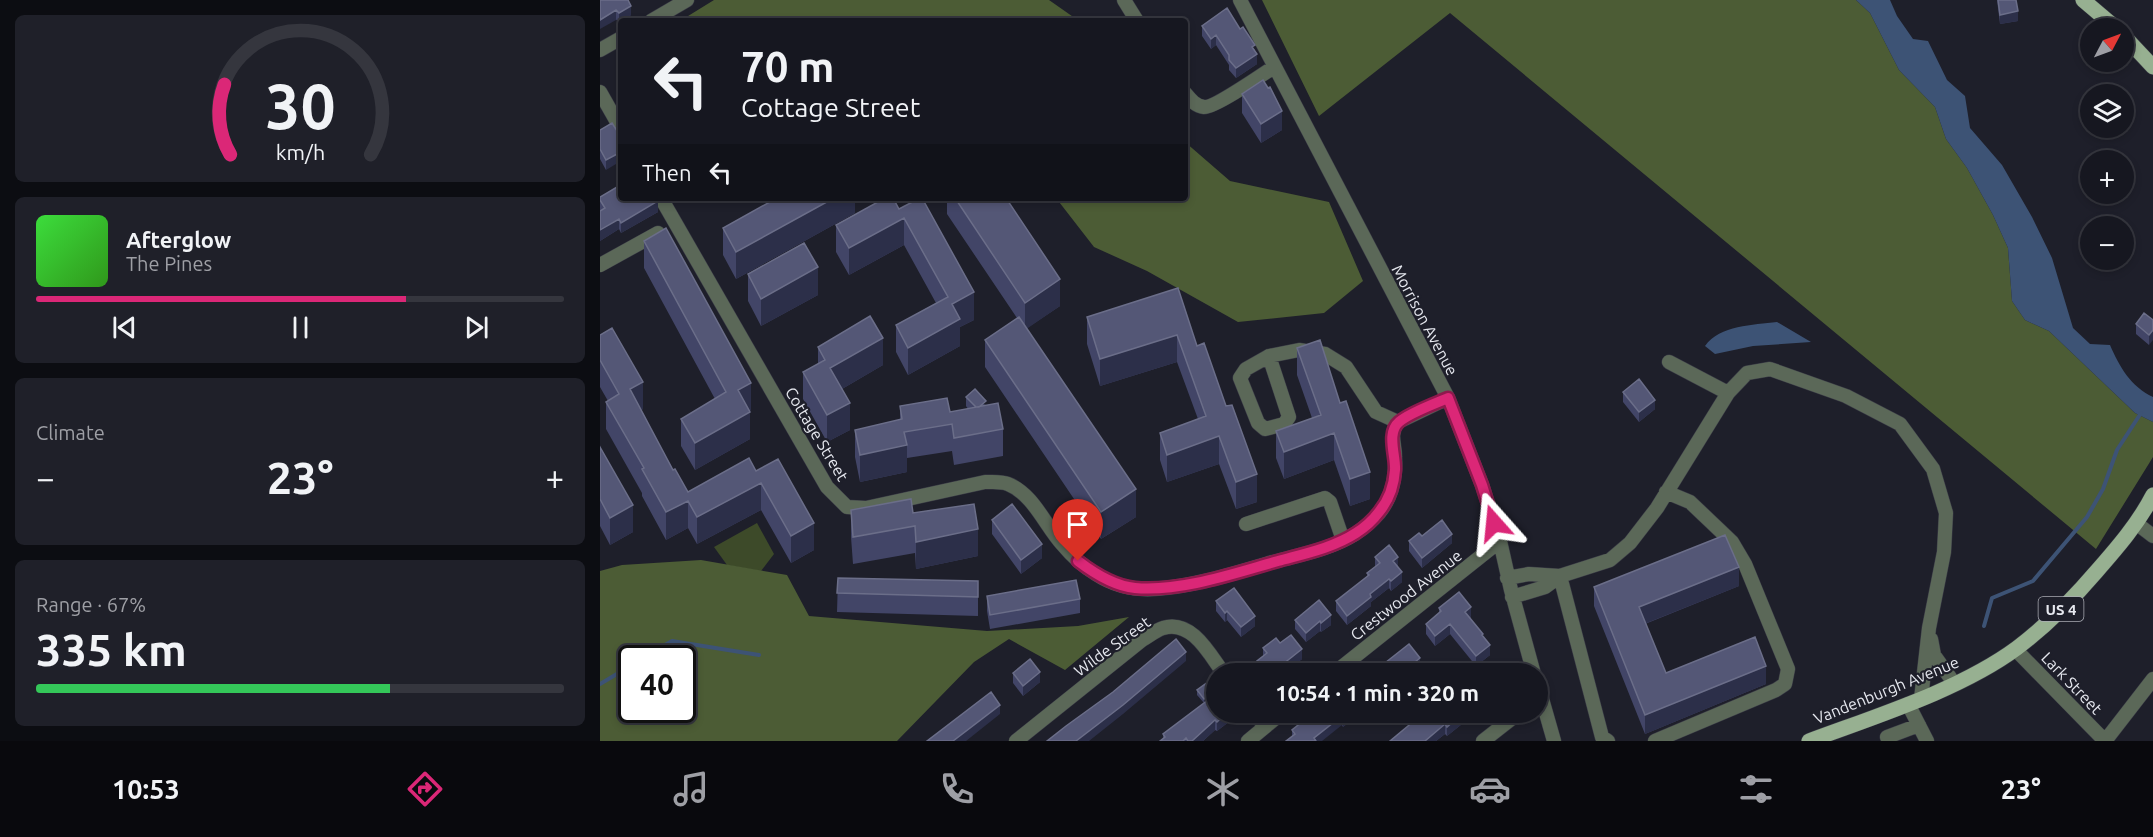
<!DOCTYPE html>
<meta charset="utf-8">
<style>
body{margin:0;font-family:Ubuntu,sans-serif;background:#1f2029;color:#f1f3f6;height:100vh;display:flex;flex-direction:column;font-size:22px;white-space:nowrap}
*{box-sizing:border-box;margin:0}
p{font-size:20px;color:#9e9fa5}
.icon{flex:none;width:33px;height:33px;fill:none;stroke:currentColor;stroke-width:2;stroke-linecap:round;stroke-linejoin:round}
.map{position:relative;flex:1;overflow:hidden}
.panel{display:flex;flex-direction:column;gap:15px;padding:15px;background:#0c0d12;width:600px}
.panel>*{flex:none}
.guide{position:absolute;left:18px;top:18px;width:570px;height:183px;border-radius:6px;box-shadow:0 3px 9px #0003,0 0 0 2px #35363e;background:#161720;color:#f1f3f6;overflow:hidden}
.needle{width:39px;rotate:49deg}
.tools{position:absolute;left:1480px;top:18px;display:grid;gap:12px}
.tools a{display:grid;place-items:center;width:54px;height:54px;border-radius:50%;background:#161720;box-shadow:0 3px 9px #0003,0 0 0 2px #35363e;font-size:30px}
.speed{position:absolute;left:18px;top:645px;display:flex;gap:12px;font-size:30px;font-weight:700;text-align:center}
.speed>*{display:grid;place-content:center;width:78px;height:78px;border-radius:50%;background:#161720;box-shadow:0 3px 9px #0003,0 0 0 2px #35363e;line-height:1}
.speed .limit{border:3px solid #111;border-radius:9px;background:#fff;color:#111}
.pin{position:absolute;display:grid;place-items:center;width:51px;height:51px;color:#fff;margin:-62px -26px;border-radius:50% 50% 50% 0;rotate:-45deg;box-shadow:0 0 6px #0007}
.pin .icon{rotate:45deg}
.me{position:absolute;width:66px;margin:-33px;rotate:342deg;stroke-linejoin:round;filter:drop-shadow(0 0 4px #0008)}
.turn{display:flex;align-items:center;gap:21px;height:126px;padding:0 24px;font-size:27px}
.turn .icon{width:78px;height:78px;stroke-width:2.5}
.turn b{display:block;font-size:42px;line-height:51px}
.then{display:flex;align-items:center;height:57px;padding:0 24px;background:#0003;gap:12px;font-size:22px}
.big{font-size:45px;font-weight:600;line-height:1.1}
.panel .widget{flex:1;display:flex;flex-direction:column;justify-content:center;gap:9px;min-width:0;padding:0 21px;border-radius:9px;background:#1f2029}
.panel .dial{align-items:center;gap:0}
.dial svg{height:156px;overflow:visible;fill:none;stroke:#35363e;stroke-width:7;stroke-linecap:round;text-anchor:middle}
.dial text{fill:#f1f3f6;stroke:none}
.song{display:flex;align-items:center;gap:18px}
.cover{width:72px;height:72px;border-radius:9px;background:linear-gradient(135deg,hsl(120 70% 55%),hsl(110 70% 35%))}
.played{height:6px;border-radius:3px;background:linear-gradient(90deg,#db2777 70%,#35363e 70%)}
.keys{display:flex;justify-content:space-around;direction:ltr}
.heat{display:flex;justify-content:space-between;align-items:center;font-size:33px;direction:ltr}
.charge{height:9px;border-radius:4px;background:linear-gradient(90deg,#34c759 67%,#35363e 0)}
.trip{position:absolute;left:606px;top:663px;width:342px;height:60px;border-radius:30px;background:#161720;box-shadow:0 3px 9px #0003,0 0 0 2px #35363e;font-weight:600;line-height:60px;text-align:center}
.tab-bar{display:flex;height:96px;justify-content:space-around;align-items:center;background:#09090d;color:#9e9fa5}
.tab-bar .icon{width:42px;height:42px}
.tab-bar .on{color:#db2777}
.tab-bar b{font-size:27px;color:#f1f3f6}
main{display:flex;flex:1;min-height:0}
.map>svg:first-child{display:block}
</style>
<main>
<section class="panel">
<div class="widget dial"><svg viewBox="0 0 100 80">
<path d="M14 69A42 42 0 1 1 86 69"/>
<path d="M14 69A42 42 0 0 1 11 33" stroke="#db2777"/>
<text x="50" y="56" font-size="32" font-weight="700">30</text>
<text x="50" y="72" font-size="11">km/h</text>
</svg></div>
<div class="widget">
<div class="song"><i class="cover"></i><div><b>Afterglow</b><p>The Pines</p></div></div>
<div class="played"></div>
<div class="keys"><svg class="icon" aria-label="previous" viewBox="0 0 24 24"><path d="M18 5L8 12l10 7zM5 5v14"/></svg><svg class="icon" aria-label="pause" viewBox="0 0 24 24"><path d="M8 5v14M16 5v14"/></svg><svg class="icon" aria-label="next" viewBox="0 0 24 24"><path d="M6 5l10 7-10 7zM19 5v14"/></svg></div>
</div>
<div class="widget"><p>Climate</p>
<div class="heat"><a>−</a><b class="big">23°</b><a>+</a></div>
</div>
<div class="widget"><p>Range · 67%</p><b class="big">335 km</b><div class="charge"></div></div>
</section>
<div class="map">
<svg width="1553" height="741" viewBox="0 0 1553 741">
<rect width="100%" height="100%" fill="#1e1f2a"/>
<path fill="#3d4a29" d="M157,523L174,554L161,571L127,565L114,547Z"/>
<path fill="#4c5c35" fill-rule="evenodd" d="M114,0H449L479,21H80Z
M662,0H1256L1270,13L1299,70L1335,107L1346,139L1367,168L1393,215L1408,248L1412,301L1425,320L1449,331L1535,413L1553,422V457L1496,549L850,13L719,116Z
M585,142L630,181L729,202L763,281L724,313L638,322L547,271L494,247L456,198H585Z
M101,560L187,575L209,616L387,631L478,626L529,617L465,670L409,639L374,662L297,741H0V571L22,565ZM82,658V710H32V658Z"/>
<path fill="#3d5375" d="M1256,0H1290L1297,16L1313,39L1328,41L1347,80L1365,96L1370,128L1402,165L1432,217L1452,258L1473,328L1490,344L1510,345C1519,366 1531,387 1553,397V422L1535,413L1449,331L1425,320L1412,301L1408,248L1393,215L1367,168L1346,139L1335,107L1299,70L1270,13Z
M1177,322L1211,342L1153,346L1115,354L1105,346C1120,325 1153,325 1177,322Z"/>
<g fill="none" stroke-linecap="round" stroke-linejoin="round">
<path stroke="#3d5375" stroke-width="4" d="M1384,626L1392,598L1433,581L1487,517L1503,489L1517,450L1541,413
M42,658L72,641L159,655
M0,684L32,665"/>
<defs>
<path id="minor" d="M524,0L537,21
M640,0L848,398L882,485L900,541L911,590L934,674
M51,21L87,0
M0,50L21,38
M0,92L21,129
M585,93C590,99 595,106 604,107C614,108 662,75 674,67
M61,198L227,487L247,507L266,508L385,482C393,482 401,481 408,484C433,494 445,525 462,544C472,556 484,567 496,574C513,585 533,590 553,589C593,587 635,573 673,562C700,555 731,549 755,534C764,528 772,521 779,513C792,497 796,477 795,457C795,443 789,435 798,422L848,398
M0,265L58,233
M669,356L646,369L640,378L658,423L665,429L684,424L689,417L669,356L699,350L725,354L746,367L776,412L798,422
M1069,362L1128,393
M1536,523L1553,536
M646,524L725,498L730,502L743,540
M960,576L1002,737L1008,741
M907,578L929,574L960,576
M912,597L945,587L960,576L1010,560L1030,543L1057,508L1128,393L1147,373L1170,369L1246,396L1300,424L1333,469L1346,513L1344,552L1329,628L1321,699
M1331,639L1334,655L1354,683
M1415,649L1505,741
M733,674L900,541
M938,685L954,741
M1308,704L1327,741
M654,712L665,727
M1287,737L1319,725
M416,741L542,640C549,636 556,630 563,628C592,619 610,655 624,674
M648,741L683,712
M883,741L920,712
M1055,741L1176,690L1185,684L1188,669L1145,564L1132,542L1090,502L1066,492
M1505,741L1553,679"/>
<path id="major" d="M1483,0L1516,28
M1524,36L1553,67
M1209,741C1276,716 1360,690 1417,648C1446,626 1472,600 1496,572C1517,548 1538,524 1553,495"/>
</defs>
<use href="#minor" stroke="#3a3b46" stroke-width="15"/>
<use href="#major" stroke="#3a3b46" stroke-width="16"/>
<use href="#minor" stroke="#5b6858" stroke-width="14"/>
<use href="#major" stroke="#97b091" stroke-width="15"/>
</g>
<path fill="#424567" d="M0,0L31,15L19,23Z
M1397,0H1416L1418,21L1400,24Z
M602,26L640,29L655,50L657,64L636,78L629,70V65L616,45L611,49L602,36Z
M642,94L682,130L661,143L642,113Z
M0,130L21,137L6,170L0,159Z
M20,191L58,212L21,233L19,229L0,241V197Z
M255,198V213L136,279L123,255V228Z
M347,198H406L460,306L427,328L536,517L501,539L385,367V340L417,318L347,214Z
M299,209L374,320L360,327V346L308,375L296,352V325L336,303L304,245L249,275L236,252V225Z
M44,241L151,410L149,411L150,439L95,470L81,446V419L115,399L44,268Z
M148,274L218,295L161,326L148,301Z
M578,288L597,346L657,502L636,509L619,464L567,482L560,460V433L598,419L577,362L500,386L487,344V317Z
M1553,320L1549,345L1536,334V324Z
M0,335L43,409L41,410L73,470L88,492L156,471L214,550L191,563L161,510L97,544L88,528L66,540L42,496V493L6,429V402L8,401L0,387Z
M218,347L283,365L242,389L250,430L227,442L203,399V372L218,364Z
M697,348L770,499L750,506L734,460L684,479L676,458V431L712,418L697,375Z
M1023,392L1055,409L1039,422L1023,402Z
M366,397L386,405L403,429V456L354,465L352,451L307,458V472L260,482L255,457V430L300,420V406L350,412L368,409L366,406Z
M0,447L33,532L10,545L0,526Z
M251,510L313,513L378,556L316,569L315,553L253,564L251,537Z
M392,520L442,558L421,574L392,534Z
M809,541L852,543L822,568L809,551Z
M775,557L798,567L802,582L791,591L789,588L771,602V606L747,625L736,611V601L767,577V573L775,567Z
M238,578L378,581V616L237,612Z
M1139,586L1045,624L1066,673L1166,684L1045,734L994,606V587Z
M387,596L480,599V613L390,629L387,611Z
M719,600L731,625L721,632L720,631L706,642L695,629V620Z
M616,601L655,626L641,637L627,620L625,622L616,611Z
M839,608L871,617L870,618L883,637L890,655L876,666L850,634L835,646L826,634V624L839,613Z
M680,643L702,659L683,674H659L657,671V661L663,657V648Z
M413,673L440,682L423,696L413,683Z
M597,690L615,695L630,712V721L617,731L615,730L603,741H560L563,739V734L604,703L597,695Z
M717,712H762L743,727L742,725L692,736V730L703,724Z
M877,712L847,736L845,734L836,741H790Z"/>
<path fill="#2c2f49" d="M31,6V15L19,23V13Z
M16,10V20L0,29V20Z
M1418,11V21L1400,24V15Z
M616,35V45L611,49V39Z
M657,54V64L636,78V68Z
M682,111V130L661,143V124Z
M21,152V161L6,170V160Z
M234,198H255V213L136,279V252Z
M58,201V212L21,233V223Z
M304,218V245L249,275V248Z
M19,219V229L0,241V230Z
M218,267V295L161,326V299Z
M460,279V306L425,330V303Z
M374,292V320L360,327V346L308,375V348L352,304Z
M1553,330V340L1549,345V335Z
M577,335V362L500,386V359Z
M283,338V365L230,396V368Z
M43,382V409L30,416V389Z
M151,383V410L138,417V390Z
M1055,400V409L1039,422V412Z
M250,403V430L227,442V415Z
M150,412V439L95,470V443Z
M734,433V460L684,479V452Z
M619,436V464L567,482V455Z
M307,445V472L260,482V455Z
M770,472V499L750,506V479Z
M657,474V502L636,509V482Z
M161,483V510L97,544V517Z
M536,489V517L501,539V512Z
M88,501V528L66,540V512Z
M33,505V532L10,545V518Z
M214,523V550L191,563V536Z
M378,529V556L316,569V542Z
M852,534V543L822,568V558Z
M442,544V558L421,574V560Z
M798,557V567L793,571V561Z
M1139,567V586L1039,626V607Z
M802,572V582L791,591V581Z
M789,579V588L771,602V606L747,625V616L770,594Z
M871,607V617L865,622V612Z
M627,611V620L625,622V613Z
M731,615V625L721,632V623Z
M655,616V626L641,637V627Z
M720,621V631L706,642V633Z
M850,624V634L835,646V636Z
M890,645V655L876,666V656Z
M702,649V659L683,674H678V668Z
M586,652V661L523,714L489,741H476Z
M820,658V668L813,674H800Z
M676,666V674H667Z
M1166,666V684L1045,734V715Z
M440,672V682L423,696V686Z
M615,691V696L604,704V699Z
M400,705V714L366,741H353Z
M628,712H630V721L617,731V722Z
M749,712H762L743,727V717Z
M864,712H877L847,736V727Z
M742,716V725L722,741H714V738Z
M615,720V730L603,741H592Z
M845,724V734L836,741H825Z"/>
<path fill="#545776" stroke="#6b6e89" stroke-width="1.5" d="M0,0H28L31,6L19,13L16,10L0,20Z
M1398,0H1416L1418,11L1400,15Z
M627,8L640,29L643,27L655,45L652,47L657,54L636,68L629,60V55L616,35L611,39L602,26Z
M663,80L668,88L670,87L682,111L661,124L642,94Z
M12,123L21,137V152L6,160L0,149V130Z
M17,187L20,191L21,190V198H57L58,201L21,223L19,219L0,230V211L5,208L0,200V197Z
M177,198H234L136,252L123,228Z
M285,198H293L299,209L320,198H322L374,292L352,304L360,319L308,348L296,325L348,297L304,218L249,248L236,225Z
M355,198H406L460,279L425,303Z
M66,228L151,383L138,390L150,412L95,443L81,419L126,392L44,241Z
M204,243L218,267L161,299L148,274Z
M578,288L597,346L604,343L626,406L632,405L657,474L636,482L619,436L567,455L560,433L606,416L577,335L500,359L487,317Z
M1544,313L1553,320V330L1549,335L1536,324Z
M270,316L283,338L230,368L250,403L227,415L203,372L225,360L218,347Z
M419,317L536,489L501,512L385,340Z
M12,328L43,382L30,389L73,470L75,469L88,492L149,458L156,471L178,459L214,523L191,536L161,483L97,517L88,501L66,512L42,469L44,468L6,402L19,394L0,360V335Z
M720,340L740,403L746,401L770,472L750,479L734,433L684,452L676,431L721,415L697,348Z
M1039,379L1055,400L1039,412L1023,392Z
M375,389L386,401L379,407H376L366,397Z
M347,398L350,412L398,403L403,429L354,438L352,424L304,432L307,445L260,455L255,430L302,419L300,406Z
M0,447L33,505L10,518L0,499Z
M311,499L313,513L374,504L378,529L316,542L315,526L253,537L251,510Z
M412,504L442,544L421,560L392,520Z
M842,520L852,534L822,558L809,541L819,533L822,536Z
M1125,535L1139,567L1039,607L1066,673L1155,637L1166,666L1045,715L994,587Z
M789,545L798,557L793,561L802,572L791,581L789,579L770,594L771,597L747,616L736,601L769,575L767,573L780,563L775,557Z
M238,578L378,581V597L237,593Z
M476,580L480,599L390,615L387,596Z
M634,588L655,616L641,627L627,611L625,613L616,601Z
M859,592L871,607L865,612L883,634L882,635L890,645L876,656L850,624L835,636L826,624L841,611L839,608Z
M719,600L731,615L721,623L720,621L706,633L695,620Z
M691,635L702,649L678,668L676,666L667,674L657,661L667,653L663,648L676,638L680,643Z
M576,639L586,652L523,705L476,741H447L466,726L513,692Z
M809,644L820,658L800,674H771Z
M430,659L440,672L423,686L413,673Z
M888,669L892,674H883Z
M608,682L615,691L604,699L597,690Z
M391,692L400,705L353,741H327Z
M616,694V712H628L617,722L615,720L592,741H588L586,738L583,741H560L565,737L563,734Z
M717,712H749L743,717L742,716L714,738L716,741H686L695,734L692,730L702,722L703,724Z
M827,712H864L847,727L845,724L825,741H790L814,721L815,722Z"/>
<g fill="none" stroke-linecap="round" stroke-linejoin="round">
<defs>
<path id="route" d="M478,561C495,574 514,586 535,588C581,592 635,573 678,561C703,554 733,548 756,533C764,528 773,520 779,512C789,500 794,485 795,470C796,456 786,433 799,422C809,413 834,404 848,398L882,485L894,523"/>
</defs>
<use href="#route" stroke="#8e194d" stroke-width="15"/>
<use href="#route" stroke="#db2777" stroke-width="10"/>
</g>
<g text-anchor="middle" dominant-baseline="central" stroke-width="4.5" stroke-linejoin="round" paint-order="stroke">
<rect fill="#1e1f2a" stroke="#aaacb4" stroke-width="1.5" x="1438.5" y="597" width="45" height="24" rx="4.5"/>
<g font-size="15" font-weight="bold" fill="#e6e8ef">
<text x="1461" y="609">US 4</text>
</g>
<g font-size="16" fill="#e6e8ef" stroke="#1e1f2a">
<text transform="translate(825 320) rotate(62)">Morrison Avenue</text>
<text transform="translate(217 434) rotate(59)">Cottage Street</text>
<text transform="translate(806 595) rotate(-38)">Crestwood Avenue</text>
<text transform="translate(512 646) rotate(-36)">Wilde Street</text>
<text transform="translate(1472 683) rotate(46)">Lark Street</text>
<text transform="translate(1286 690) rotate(-22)">Vandenburgh Avenue</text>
</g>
</g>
</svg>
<div class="tools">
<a><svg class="needle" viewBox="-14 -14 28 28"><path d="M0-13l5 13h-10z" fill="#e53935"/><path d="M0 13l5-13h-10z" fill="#9e9fa5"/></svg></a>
<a><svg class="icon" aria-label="layers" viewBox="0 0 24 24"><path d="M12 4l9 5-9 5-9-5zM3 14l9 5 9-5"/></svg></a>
<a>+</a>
<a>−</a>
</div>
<div class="speed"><div class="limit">40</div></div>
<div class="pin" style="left:478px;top:561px;background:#d93025"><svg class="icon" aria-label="arrive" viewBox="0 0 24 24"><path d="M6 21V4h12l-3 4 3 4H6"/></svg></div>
<svg class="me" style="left:894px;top:523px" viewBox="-20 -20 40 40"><path d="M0-17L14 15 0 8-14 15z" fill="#db2777" stroke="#fff" stroke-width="4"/></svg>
<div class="trip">10:54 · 1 min · 320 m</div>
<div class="guide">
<div class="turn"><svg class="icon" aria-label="left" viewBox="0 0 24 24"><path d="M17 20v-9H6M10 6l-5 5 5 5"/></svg><div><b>70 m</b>Cottage Street</div></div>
<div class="then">Then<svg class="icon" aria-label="left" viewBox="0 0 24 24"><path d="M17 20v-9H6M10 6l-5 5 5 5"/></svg></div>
</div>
</div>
</main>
<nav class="tab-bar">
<b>10:53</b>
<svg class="icon on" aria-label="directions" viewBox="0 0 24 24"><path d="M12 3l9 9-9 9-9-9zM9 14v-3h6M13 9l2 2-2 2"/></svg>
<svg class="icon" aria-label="music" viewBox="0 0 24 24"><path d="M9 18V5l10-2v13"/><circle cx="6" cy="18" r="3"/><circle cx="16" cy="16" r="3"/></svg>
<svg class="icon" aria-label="phone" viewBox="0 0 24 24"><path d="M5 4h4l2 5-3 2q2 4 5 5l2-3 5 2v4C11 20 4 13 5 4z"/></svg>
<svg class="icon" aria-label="climate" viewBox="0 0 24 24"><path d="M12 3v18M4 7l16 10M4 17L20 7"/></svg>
<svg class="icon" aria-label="car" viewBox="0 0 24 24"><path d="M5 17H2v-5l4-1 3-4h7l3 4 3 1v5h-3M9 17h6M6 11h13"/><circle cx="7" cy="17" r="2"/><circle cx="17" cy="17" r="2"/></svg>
<svg class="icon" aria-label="filters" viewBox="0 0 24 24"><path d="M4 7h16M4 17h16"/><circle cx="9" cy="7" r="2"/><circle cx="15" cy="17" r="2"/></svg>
<b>23°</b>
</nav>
